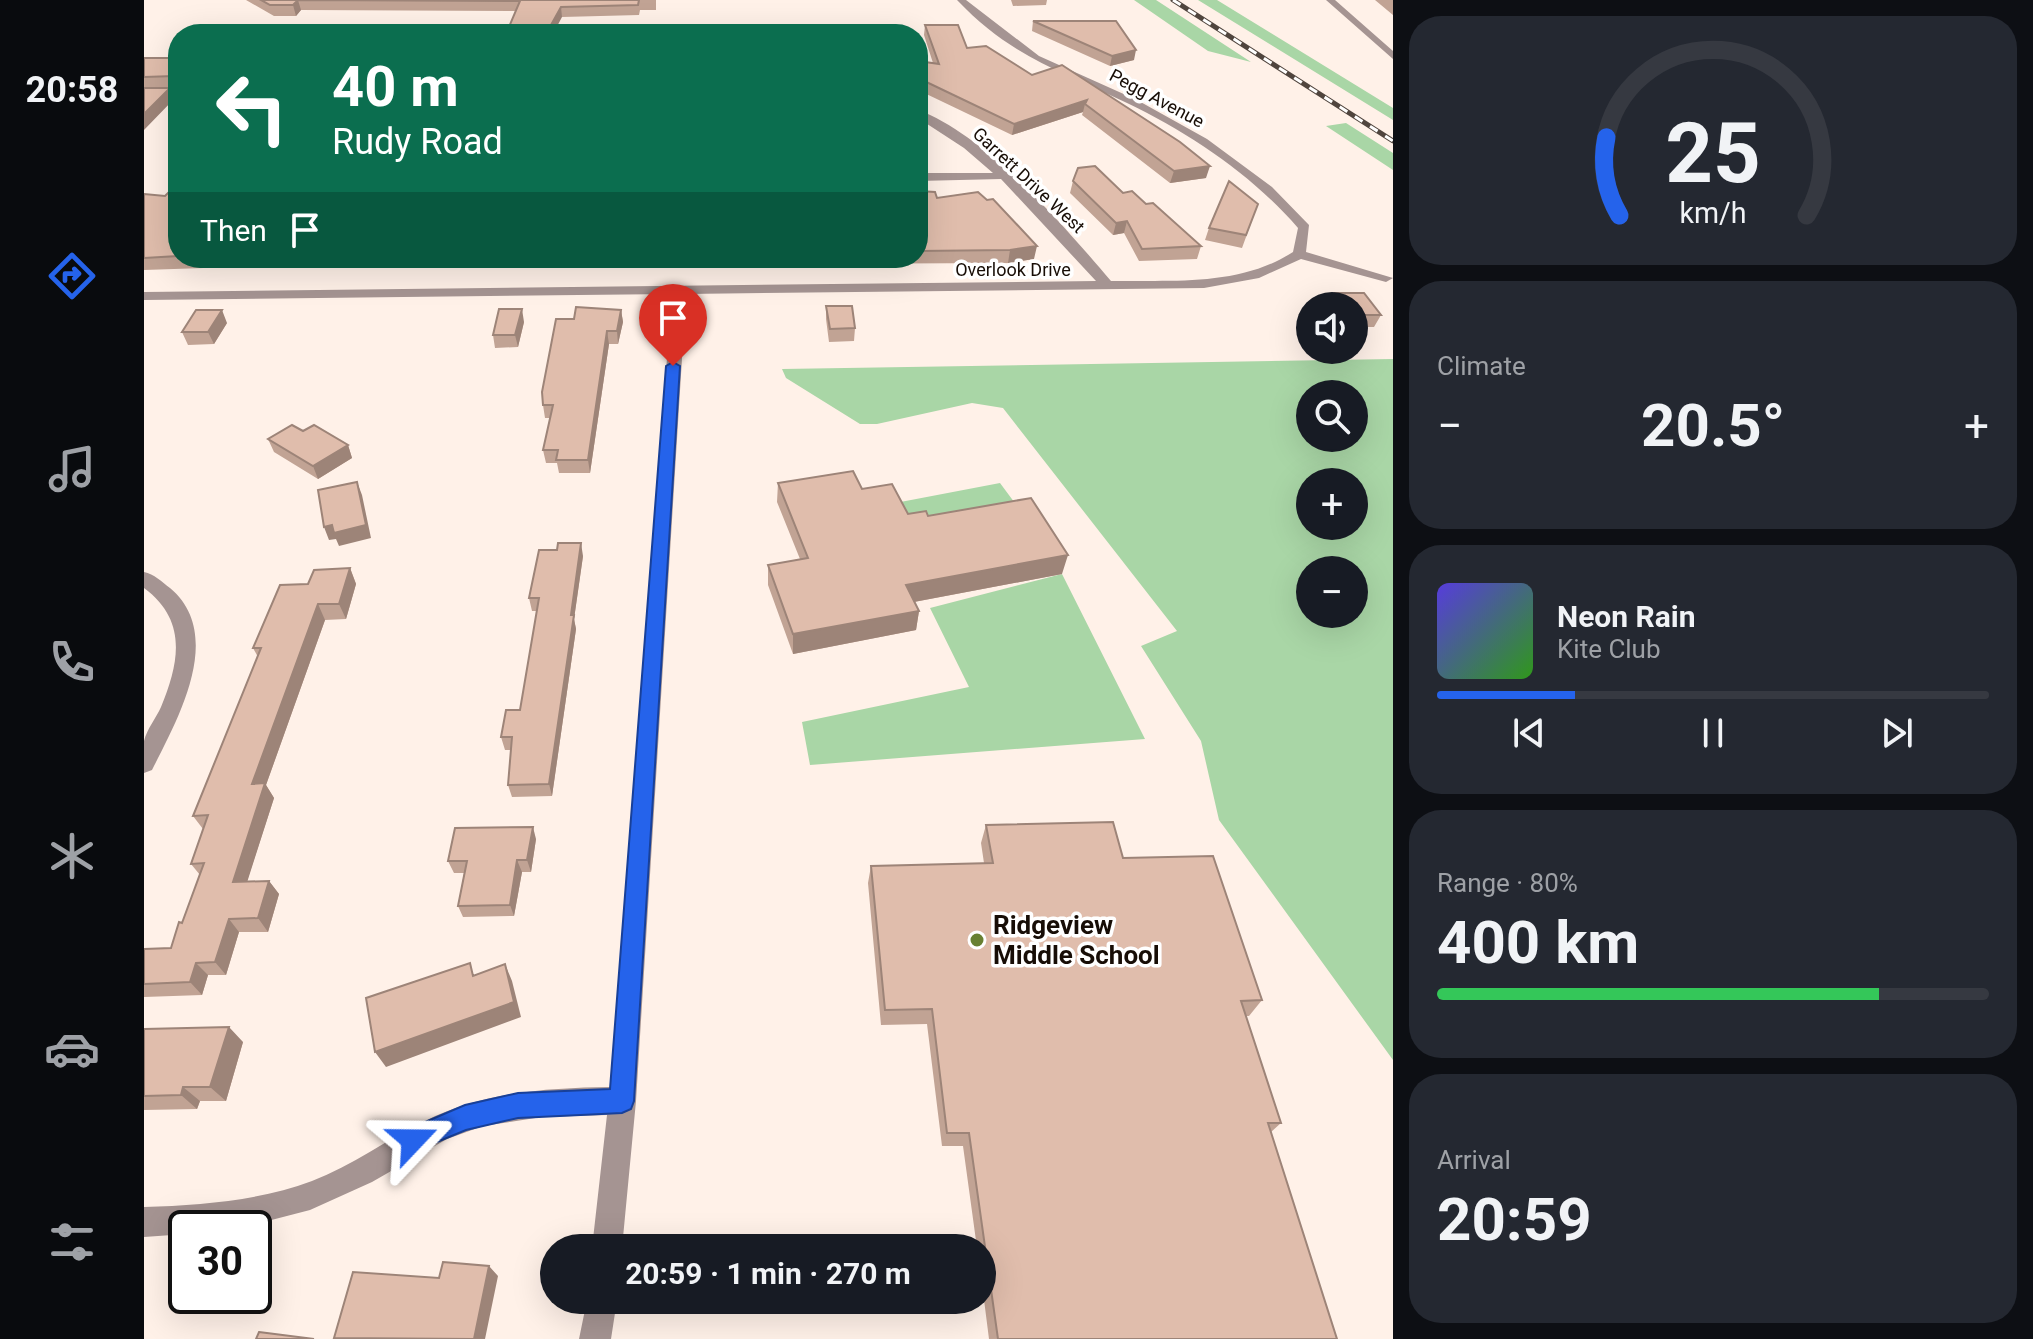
<!DOCTYPE html>
<meta charset="utf-8">
<style>
body{margin:0;font-family:Roboto,sans-serif;background:#242831;color:#f1f3f6;height:100vh;display:flex;flex-direction:column;font-size:30px;white-space:nowrap}
*{box-sizing:border-box;margin:0}
p{font-size:26px;color:#9ea1a6}
.icon{flex:none;width:44px;height:44px;fill:none;stroke:currentColor;stroke-width:2;stroke-linecap:round;stroke-linejoin:round}
.map{position:relative;flex:1;overflow:hidden}
.drawer{display:flex;flex-direction:column;gap:16px;padding:16px;background:#0d0f14;width:640px}
.drawer>*{flex:none}
.guide{position:absolute;left:24px;top:24px;width:760px;height:244px;border-radius:32px;box-shadow:0 8px 32px #0002;background:#0b6e4f;color:#fff;overflow:hidden}
.tools{position:absolute;left:1152px;top:292px;display:grid;gap:16px}
.tools a{display:grid;place-items:center;width:72px;height:72px;border-radius:50%;background:#171b24;box-shadow:0 8px 32px #0002;font-size:40px}
.speed{position:absolute;left:24px;top:1210px;display:flex;gap:16px;font-size:40px;font-weight:700;text-align:center}
.speed>*{display:grid;place-content:center;width:104px;height:104px;border-radius:50%;background:#171b24;box-shadow:0 8px 32px #0002;line-height:1}
.speed .limit{border:4px solid #111;border-radius:12px;background:#fff;color:#111}
.pin{position:absolute;display:grid;place-items:center;width:68px;height:68px;color:#fff;margin:-82px -34px;border-radius:50% 50% 50% 0;rotate:-45deg;box-shadow:0 0 8px #0007}
.pin .icon{rotate:45deg}
.me{position:absolute;width:88px;margin:-44px;rotate:67deg;stroke-linejoin:round;filter:drop-shadow(0 0 6px #0008)}
.turn{display:flex;align-items:center;gap:28px;height:168px;padding:0 32px;font-size:36px}
.turn .icon{width:104px;height:104px;stroke-width:2.5}
.turn b{display:block;font-size:56px;line-height:68px}
.then{display:flex;align-items:center;height:76px;padding:0 32px;background:#0003;gap:16px;font-size:30px}
.big{font-size:60px;font-weight:700;line-height:1.1}
.drawer .tile{flex:1;display:flex;flex-direction:column;justify-content:center;gap:12px;min-width:0;padding:0 28px;border-radius:32px;background:#242831}
.drawer .dial{align-items:center;gap:0}
.dial svg{height:208px;overflow:visible;fill:none;stroke:#363941;stroke-width:7;stroke-linecap:round;text-anchor:middle}
.dial text{fill:#f1f3f6;stroke:none}
.song{display:flex;align-items:center;gap:24px}
.cover{width:96px;height:96px;border-radius:12px;background:linear-gradient(135deg,hsl(250 70% 55%),hsl(110 70% 35%))}
.played{height:8px;border-radius:4px;background:linear-gradient(90deg,#2563eb 25%,#363941 25%)}
.keys{display:flex;justify-content:space-around;direction:ltr}
.heat{display:flex;justify-content:space-between;align-items:center;font-size:44px;direction:ltr}
.charge{height:12px;border-radius:6px;background:linear-gradient(90deg,#34c759 80%,#363941 0)}
.trip{position:absolute;left:396px;top:1234px;width:456px;height:80px;border-radius:40px;background:#171b24;box-shadow:0 8px 32px #0002;font-weight:700;line-height:80px;text-align:center}
main{display:flex;flex:1;min-height:0}
.tab-bar{display:flex;flex-direction:column;width:144px;justify-content:space-around;align-items:center;background:#090b0e;color:#9ea1a6}
.tab-bar .icon{width:56px;height:56px}
.tab-bar .current{color:#2563eb}
.tab-bar b{font-size:36px;color:#f1f3f6}
.map>svg:first-child{display:block}
</style>
<main>
<nav class="tab-bar">
<b>20:58</b>
<svg class="icon current" aria-label="directions" viewBox="0 0 24 24"><path d="M12 3l9 9-9 9-9-9zM9 14v-3h6M13 9l2 2-2 2"/></svg>
<svg class="icon" aria-label="music" viewBox="0 0 24 24"><path d="M9 18V5l10-2v13"/><circle cx="6" cy="18" r="3"/><circle cx="16" cy="16" r="3"/></svg>
<svg class="icon" aria-label="phone" viewBox="0 0 24 24"><path d="M5 4h4l2 5-3 2q2 4 5 5l2-3 5 2v4C11 20 4 13 5 4z"/></svg>
<svg class="icon" aria-label="climate" viewBox="0 0 24 24"><path d="M12 3v18M4 7l16 10M4 17L20 7"/></svg>
<svg class="icon" aria-label="car" viewBox="0 0 24 24"><path d="M5 17H2v-5l4-1 3-4h7l3 4 3 1v5h-3M9 17h6M6 11h13"/><circle cx="7" cy="17" r="2"/><circle cx="17" cy="17" r="2"/></svg>
<svg class="icon" aria-label="filters" viewBox="0 0 24 24"><path d="M4 7h16M4 17h16"/><circle cx="9" cy="7" r="2"/><circle cx="15" cy="17" r="2"/></svg>
</nav>
<div class="map">
<svg width="1249" height="1339" viewBox="0 0 1249 1339">
<rect width="100%" height="100%" fill="#fff1e8"/>
<path fill="#a9d6a6" fill-rule="evenodd" d="M990,0H1012L1107,62L1064,51Z
M1054,0H1073L1249,108V120Z
M1202,123L1249,153V170L1182,126Z
M1249,359V1060L1075,820L1057,741L997,646L1033,631L859,408L828,403L733,424H716L642,378L638,369ZM1166,394H1210V438H1166ZM1166,482H1210V526H1166ZM1210,570V614H1166V570Z
M856,483L882,518L781,536L746,504Z
M918,574L1001,739L666,765L658,722L825,687L786,608Z"/>
<g fill="none" stroke-linecap="round" stroke-linejoin="round">
<path fill="#a59492" fill-rule="evenodd" d="M813,0H822L895,56L993,100L1063,139L1128,187L1165,225L1162,252L1249,278L1242,282L1157,259L1115,278L1060,288L542,294L492,1101L478,1248H448L463,1115L398,1117L339,1126L303,1139L228,1182L166,1210L97,1228H42V1234L0,1237V1207C57,1205 114,1201 168,1181C208,1166 243,1139 281,1121C339,1092 402,1088 466,1087L528,294L0,300V292L952,281L857,179L774,181V173H849L820,148L774,118V110C841,134 921,227 967,281C1028,280 1095,287 1149,252L1154,228C1107,174 1047,134 983,103C916,70 867,57 813,0Z
M1182,0H1191L1249,51V59Z
M0,90H34V96H0Z
M0,572C10,574 18,582 26,588C82,635 33,720 8,770L0,773C0,763 0,750 0,741C3,729 12,718 17,707C36,661 43,620 0,588Z
M443,1300H473L467,1339H435Z"/>
<defs>
<path id="rail" d="M1029,0L1249,141"/>
</defs>
<use href="#rail" stroke="#50453e" stroke-width="5"/>
<use href="#rail" stroke="#fff" stroke-width="3" stroke-dasharray="9" stroke-linecap="butt"/>
</g>
<path fill="#c1a394" d="M102,0H512V10H496L495,15L418,17L372,11L157,10L152,16H130Z
M867,0H903L902,5L869,6Z
M1231,0H1249V15Z
M889,21L990,60L966,66L888,31Z
M781,25L823,48L888,75L918,65L1062,178L1026,183L938,115L939,112L868,135L774,90V61L789,63L780,35Z
M0,58H34V87L0,88Z
M929,181L979,193L1002,204L1057,246L1053,259L995,261L980,233L969,235L926,193Z
M34,188V258H523L522,264L484,266L382,263L381,267H248L213,266L212,263L0,270V194L21,196Z
M774,191L793,198L890,259L864,263L640,264H579V260H568V258H774Z
M1114,204L1098,248L1061,240L1065,228Z
M1191,293L1237,315L1230,327H1210V306H1186Z
M682,306L711,328L710,341L685,342L682,319Z
M477,310L479,322L474,344H465L446,473H415L413,463H402L399,450L406,418H401L399,405L430,319Z
M380,322L374,347L351,348L349,335Z
M83,323L70,344L44,345L38,332Z
M159,431L204,445L208,458L174,479L130,452L124,439Z
M634,483L718,489L764,514L784,516L918,574L770,602L775,611L772,630L649,654L624,585V565L656,559L633,502Z
M439,556L430,619L432,629L408,796L368,797L364,785L367,750H361L357,737L376,710L393,611H388L385,598Z
M206,568L212,584L202,619L181,620L122,785L130,798L103,881H125L135,894L124,932H95L82,975H64L58,995L0,997V949L27,948L38,923L56,875L47,864L59,829L49,816L114,657L109,648L164,584Z
M842,825L979,858L1118,1000L1105,1016H1102L1137,1123L1127,1132L1193,1339H845L838,1284V1248H833L819,1146H798L783,1024L737,1025L724,883L727,866L840,863L837,843Z
M392,839L387,872H378L370,916L319,917L314,906L320,873H310L304,861Z
M0,1029L99,1042L82,1101H56L53,1109L0,1110Z"/>
<path fill="#9d8478" d="M154,0L157,10L152,16L149,5Z
M417,7L418,17L409,34H402Z
M992,50L990,60L966,66L968,56Z
M26,88L30,99L0,130V114Z
M943,100L941,104L939,112L868,135L870,124Z
M1066,166L1062,178L1026,183L1030,171Z
M983,221L980,233L969,235L972,223Z
M893,246L890,259L864,263L866,250Z
M378,309L380,322L374,347L371,335Z
M78,310L83,323L70,344L64,332Z
M477,310L479,322L474,344L473,331Z
M463,331L465,344L446,473L444,460Z
M204,445L208,458L174,479L169,466Z
M213,482L218,495L227,538L195,546L192,539L185,540L180,527Z
M437,543L439,556L430,619L432,629L408,796L405,784Z
M924,555L918,574L759,604L762,585Z
M206,568L212,584L202,619L195,604Z
M174,604L181,620L122,785L130,798L99,895L89,882L108,784Z
M775,611L772,630L649,654V634Z
M389,827L392,839L387,872L383,860Z
M373,860L378,872L370,916L366,905Z
M125,881L135,894L124,932L114,918Z
M85,919L95,932L82,975L71,962Z
M52,963L64,975L58,995L46,982Z
M361,964L368,981L377,1017L242,1067L231,1052Z
M85,1027L99,1042L82,1101L66,1087Z
M39,1087L56,1101L53,1109L37,1095Z
M345,1266L354,1276L341,1339H330Z"/>
<path fill="#e0bdac" stroke="#9d8478" stroke-width="2" d="M117,0H495L494,5L417,7L402,34H362L376,1L154,0L149,5H126Z
M889,21H972L992,50L968,56Z
M781,25H814L823,48L842,46L888,75L918,65L1036,142L1066,166L1030,171L941,104L943,100L870,124L774,78V61L795,64Z
M0,58H34V80L33,81L30,76L0,77Z
M0,88H26L0,114Z
M951,166L979,193L988,191L1002,204L1009,203L1057,246L998,249L983,221L972,223L929,181L934,168Z
M1085,181L1114,204L1102,235L1065,228Z
M29,188H34V256L0,258V194L21,196Z
M774,191L791,192L793,198L834,192L843,200L849,199L893,246L866,250L774,251Z
M1191,293H1220L1237,315H1210V306H1200Z
M682,306H708L711,328L686,329Z
M432,307L477,310L473,331H463L444,460H412L414,450H399L409,405H399L398,392L412,319H430Z
M355,309H378L371,335H349Z
M52,310H78L64,332H38Z
M148,425L159,431L170,425L204,445L169,466L124,439Z
M709,471L718,489L748,484L764,514L782,511L784,516L887,498L924,555L762,585L775,611L649,634L624,565L664,558L634,483Z
M213,482L222,525L190,533L188,525L180,527L174,490Z
M414,543H437L427,615H430L405,784L364,785L368,737H357L362,710H376L395,598H385L395,550H413Z
M206,568L195,604H174L108,784L121,783L89,882L125,881L114,918L85,919L71,962L52,963L46,982L0,984V949L27,948L35,922L38,923L60,863L47,864L64,815L49,816L117,648H109L136,585L164,584L170,570Z
M969,822L979,858L1069,856L1118,1000L1097,1001L1137,1123H1124L1193,1339H854L825,1133H803L788,1009L741,1010L727,866L849,863L842,825Z
M389,827L383,860H373L366,905L314,906L323,861H304L311,828Z
M326,963L329,976L361,964L370,1002L231,1052L222,998Z
M85,1027L66,1087H39L37,1095L0,1096V1029Z
M299,1262L345,1266L330,1339L190,1338L209,1272L295,1278Z
M115,1332L170,1339H112Z"/>
<path fill="#2563eb" stroke="#184099" stroke-width="2" d="M529,362L536,366L490,1101L487,1109L478,1113L374,1118L322,1130L269,1152L260,1149L257,1140L260,1131L321,1105L374,1093L466,1089L522,366Z"/>
<circle fill="#688032" stroke="#fff" stroke-width="3" cx="833" cy="940" r="8"/>
<g text-anchor="middle" dominant-baseline="central" stroke-width="7" stroke-linejoin="round" paint-order="stroke">
<g font-size="18" fill="#170d06" stroke="#fff">
<text transform="translate(1013 98) rotate(28)">Pegg Avenue</text>
<text transform="translate(885 180) rotate(43)">Garrett Drive West</text>
<text x="869" y="269">Overlook Drive</text>
</g>
<g font-size="26" font-weight="bold" fill="#170d06" stroke="#fff" text-anchor="start">
<text x="849" y="925">Ridgeview<tspan x="849" dy="30">Middle School</tspan></text>
</g>
</g>
</svg>
<div class="tools">
<a><svg class="icon" aria-label="sound" viewBox="0 0 24 24"><path d="M4 9h4l5-4v14l-5-4H4zM17 9q2 3 0 6"/></svg></a>
<a><svg class="icon" aria-label="search" viewBox="0 0 24 24"><circle cx="10" cy="10" r="6"/><path d="M15 15l6 6"/></svg></a>
<a>+</a>
<a>−</a>
</div>
<div class="speed"><div class="limit">30</div></div>
<div class="pin" style="left:529px;top:366px;background:#d93025"><svg class="icon" aria-label="arrive" viewBox="0 0 24 24"><path d="M6 21V4h12l-3 4 3 4H6"/></svg></div>
<svg class="me" style="left:269px;top:1140px" viewBox="-20 -20 40 40"><path d="M0-17L14 15 0 8-14 15z" fill="#2563eb" stroke="#fff" stroke-width="4"/></svg>
<div class="trip">20:59 · 1 min · 270 m</div>
<div class="guide">
<div class="turn"><svg class="icon" aria-label="left" viewBox="0 0 24 24"><path d="M17 20v-9H6M10 6l-5 5 5 5"/></svg><div><b>40 m</b>Rudy Road</div></div>
<div class="then">Then<svg class="icon" aria-label="arrive" viewBox="0 0 24 24"><path d="M6 21V4h12l-3 4 3 4H6"/></svg></div>
</div>
</div>
<section class="drawer">
<div class="tile dial"><svg viewBox="0 0 100 80">
<path d="M14 69A42 42 0 1 1 86 69"/>
<path d="M14 69A42 42 0 0 1 9 39" stroke="#2563eb"/>
<text x="50" y="56" font-size="32" font-weight="700">25</text>
<text x="50" y="72" font-size="11">km/h</text>
</svg></div>
<div class="tile"><p>Climate</p>
<div class="heat"><a>−</a><b class="big">20.5°</b><a>+</a></div>
</div>
<div class="tile">
<div class="song"><i class="cover"></i><div><b>Neon Rain</b><p>Kite Club</p></div></div>
<div class="played"></div>
<div class="keys"><svg class="icon" aria-label="previous" viewBox="0 0 24 24"><path d="M18 5L8 12l10 7zM5 5v14"/></svg><svg class="icon" aria-label="pause" viewBox="0 0 24 24"><path d="M8 5v14M16 5v14"/></svg><svg class="icon" aria-label="next" viewBox="0 0 24 24"><path d="M6 5l10 7-10 7zM19 5v14"/></svg></div>
</div>
<div class="tile"><p>Range · 80%</p><b class="big">400 km</b><div class="charge"></div></div>
<div class="tile"><p>Arrival</p><b class="big">20:59</b></div>
</section>
</main>
